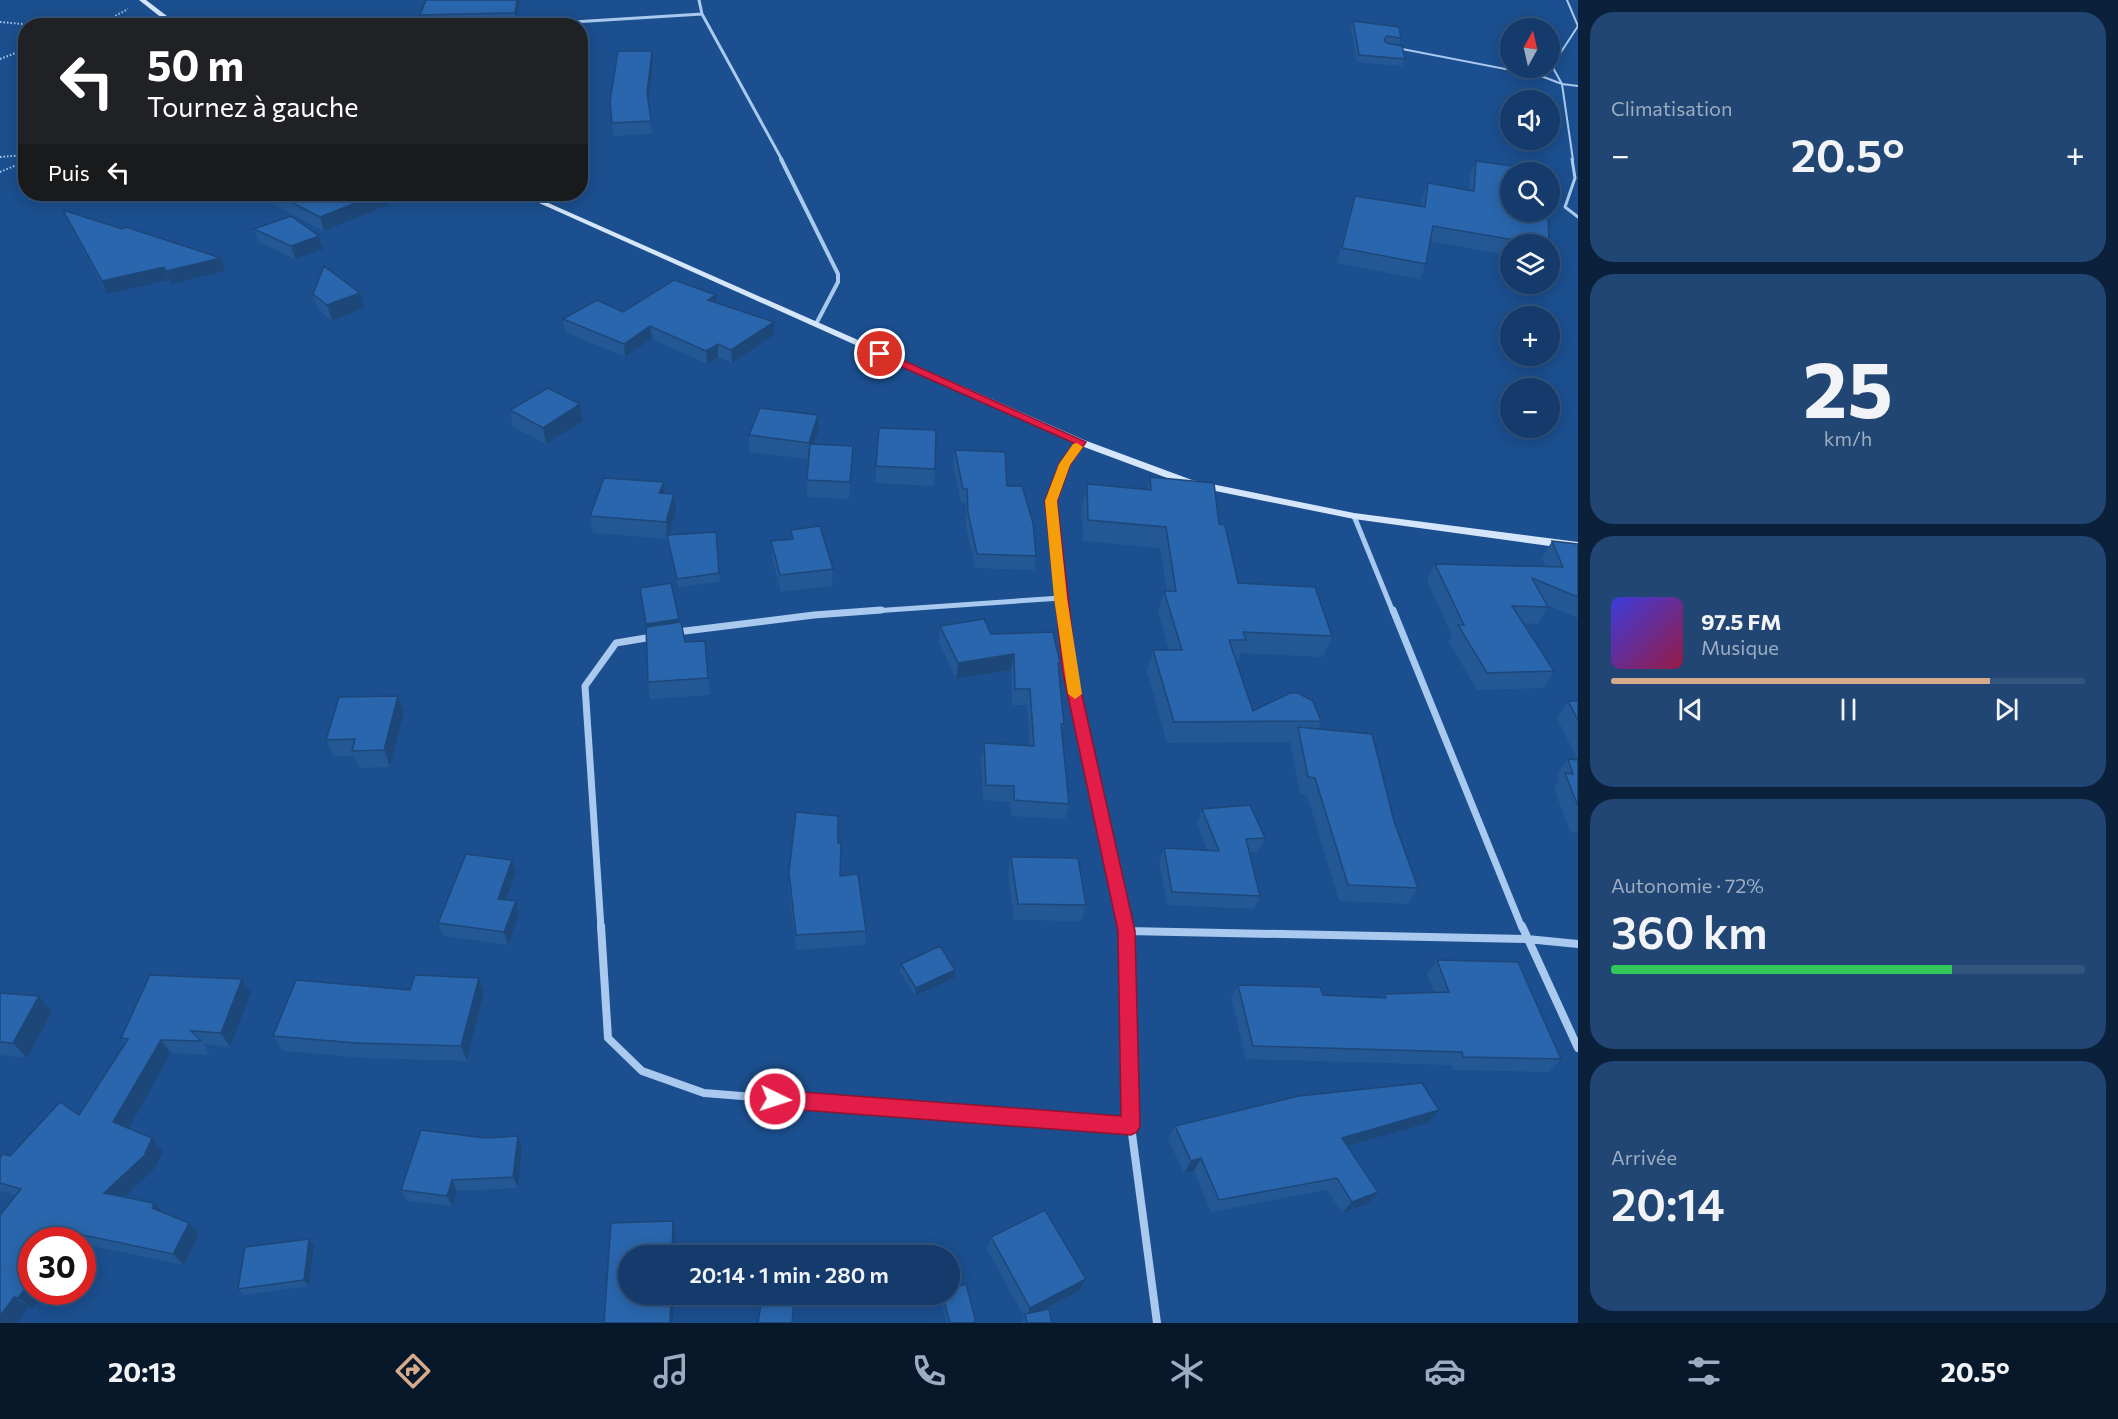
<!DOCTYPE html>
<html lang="fr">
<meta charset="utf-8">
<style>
body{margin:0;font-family:Commissioner,sans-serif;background:#214673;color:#f1f3f6;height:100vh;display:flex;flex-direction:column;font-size:22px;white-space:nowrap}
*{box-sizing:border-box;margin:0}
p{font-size:20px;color:#9dadc1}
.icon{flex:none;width:33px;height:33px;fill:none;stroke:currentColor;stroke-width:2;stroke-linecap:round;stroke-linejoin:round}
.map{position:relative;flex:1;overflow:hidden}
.details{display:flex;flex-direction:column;gap:12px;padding:12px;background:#0b203b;width:540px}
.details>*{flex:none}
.hud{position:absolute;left:18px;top:18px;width:570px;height:183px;border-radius:24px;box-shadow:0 3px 15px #0003,0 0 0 2px #33557e;background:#202124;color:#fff;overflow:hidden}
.needle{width:39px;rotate:8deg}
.tools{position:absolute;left:1500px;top:18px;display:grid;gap:12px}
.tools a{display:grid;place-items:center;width:60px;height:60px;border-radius:50%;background:#143b6b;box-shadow:0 3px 15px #0003,0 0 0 2px #33557e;font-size:30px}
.speed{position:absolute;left:18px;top:1227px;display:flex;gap:12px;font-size:30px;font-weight:700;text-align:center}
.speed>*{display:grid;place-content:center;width:78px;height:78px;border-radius:50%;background:#143b6b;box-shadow:0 3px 15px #0003,0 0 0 2px #33557e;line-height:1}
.speed .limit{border:9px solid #d22;background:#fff;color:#111}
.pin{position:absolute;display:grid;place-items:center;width:51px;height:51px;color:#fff;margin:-26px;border:3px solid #fff;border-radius:50%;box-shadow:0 2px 6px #0007}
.me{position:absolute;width:66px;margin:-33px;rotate:94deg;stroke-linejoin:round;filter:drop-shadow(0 0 4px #0008)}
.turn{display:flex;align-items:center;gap:21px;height:126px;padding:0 30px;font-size:27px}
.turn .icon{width:78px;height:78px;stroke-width:2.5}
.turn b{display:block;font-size:42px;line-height:51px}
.then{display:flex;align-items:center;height:57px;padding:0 30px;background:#0003;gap:12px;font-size:22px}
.big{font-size:45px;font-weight:600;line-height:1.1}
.details .widget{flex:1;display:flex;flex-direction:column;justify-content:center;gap:9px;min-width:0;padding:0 21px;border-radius:24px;background:#214673}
.details .dial{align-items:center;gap:0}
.dial b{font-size:78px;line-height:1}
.song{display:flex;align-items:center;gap:18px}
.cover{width:72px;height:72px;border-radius:9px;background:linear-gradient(135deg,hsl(240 70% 55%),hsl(340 70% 35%))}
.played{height:6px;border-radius:3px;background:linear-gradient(90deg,#d6ab8b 80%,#33557e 80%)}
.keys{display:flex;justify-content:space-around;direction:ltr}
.heat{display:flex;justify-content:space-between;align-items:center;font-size:33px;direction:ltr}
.charge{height:9px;border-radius:4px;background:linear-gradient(90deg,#34c759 72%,#33557e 0)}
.trip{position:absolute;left:618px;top:1245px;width:342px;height:60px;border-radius:30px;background:#143b6b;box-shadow:0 3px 15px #0003,0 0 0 2px #33557e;font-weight:600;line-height:60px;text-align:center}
.tab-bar{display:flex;height:96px;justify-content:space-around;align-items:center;background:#08182b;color:#9dadc1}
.tab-bar .icon{width:42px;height:42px}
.tab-bar .current{color:#d6ab8b}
.tab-bar b{font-size:27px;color:#f1f3f6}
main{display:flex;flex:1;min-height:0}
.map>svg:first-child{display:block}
</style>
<main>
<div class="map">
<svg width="1578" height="1323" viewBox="0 0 1578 1323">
<rect width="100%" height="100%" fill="#1b4f8f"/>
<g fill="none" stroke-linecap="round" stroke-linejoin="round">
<path stroke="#a9c9ee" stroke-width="2" stroke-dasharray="1.5 2" stroke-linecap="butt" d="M0,22L45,26
M97,26L128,9
M0,59L26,49
M580,72L587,96L580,109
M0,157L26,155
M0,172L26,161"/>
<path stroke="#a9c9ee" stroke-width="2" d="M1567,0L1578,26L1552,66L1562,84L1573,160
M1397,48L1541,76L1562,84L1578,86"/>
<path stroke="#a9c9ee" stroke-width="3" d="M1572,159L1575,178L1565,207L1578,217"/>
<path stroke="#a9c9ee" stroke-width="3" d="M699,0L702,14L782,160
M508,22H573L702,14"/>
<path stroke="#a9c9ee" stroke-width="4" d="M781,159L838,274V282L816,324"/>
<path stroke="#a9c9ee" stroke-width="5" d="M1354,516L1393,612
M859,612L1061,598
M1063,612L1051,501L1064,464L1080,442"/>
<path stroke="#a9c9ee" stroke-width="7" d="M1063,610L1070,673L1126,928
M1393,610L1522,928
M677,632L814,615L881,610
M601,928L585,686L616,643L652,637"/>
<path stroke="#a9c9ee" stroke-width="8" d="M601,926L608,1038L642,1071L704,1093L1131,1126
M1126,926L1131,1126L1157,1323
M1522,926L1578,1048
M1127,931L1527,939L1578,944"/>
<path fill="#d6e6fa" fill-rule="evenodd" d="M139,0H146L180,26H172Z
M519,194H528L1084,440L1192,480L1354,513L1578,542V550L1354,519L1186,485L1076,444Z"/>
</g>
<path fill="#245895" d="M426,0H520L516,20H513L514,26H328L421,21L420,15Z
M1353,21L1401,38L1399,45L1405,59L1402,66L1357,62L1351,28Z
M653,62L648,103L652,134L613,136L612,123Z
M1476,161L1549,244H1510V256L1430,241L1426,264L1420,279L1337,263L1350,211L1355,196L1421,207L1422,198L1428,183L1469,190L1470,175Z
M253,194H385L388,205L324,231Z
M63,210L122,229L221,258L225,271L171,284L169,280L107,294L69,223Z
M254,229L319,236L323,249L295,259L259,242Z
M360,293L364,308L332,321L318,309L313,294Z
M716,303L774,335L732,363L718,357L707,364L652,339L625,357L565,332L563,319Z
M510,410L583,421L546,444L513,427Z
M879,428L935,469L934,486L875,483Z
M818,432L814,444L853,446L849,499L807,497L808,459L749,452V435Z
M955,450L1007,486L1036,556L1034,570L975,568L966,527V503H961L953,464Z
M1150,477L1219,524L1238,583L1332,636L1323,657L1241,653L1238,661H1236L1253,711L1321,721L1318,729L1394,821L1418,888L1408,904L1339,901L1307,795L1300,794L1290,743L1291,742L1167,743L1147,671L1153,650H1169L1158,612L1164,591H1167L1160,548L1083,541L1082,505L1087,484L1147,490Z
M665,493L676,511L669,535L716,532L720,582L678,587L667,539L593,533L590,516Z
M791,530L833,569L832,586L781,592L772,558L771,541L791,539Z
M1552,541L1578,544V618L1547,605L1548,607L1538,624L1523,623L1554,671L1544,688L1477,690L1449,642L1452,636L1427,580L1435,564L1546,567L1542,558Z
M640,588L679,619L685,642L705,641L710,695L650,699L648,682L646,627Z
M940,626L991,634L1060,663L1059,670L1064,724L1062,732L1069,804L1065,819L1011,816L1010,802L983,800L981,759L984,743L1030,746L1027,705H1012L1011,670L956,679L939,642Z
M1568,701H1578V833L1570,832L1554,788L1559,781L1557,774L1568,759L1578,760L1557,718Z
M404,713L390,767L359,768L354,756H333L326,740Z
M1202,809L1265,838L1258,852H1250L1260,896L1254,909L1167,905L1159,862L1164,848L1207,850L1197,823Z
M838,843L840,876L866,931L865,945L796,950L789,887V872Z
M1011,857L1086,905L1081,921L1014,920L1008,873Z
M512,860L516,873L507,900L519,914L508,945L443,936L438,923Z
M1437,960L1561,1059L1549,1072L1452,1070V1065L1246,1059L1231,998L1238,985L1323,995L1382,998L1384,994L1434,992L1427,974Z
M901,964L955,970L954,978L915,996L900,972Z
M410,990L484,993L467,1061L364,1058L283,1051L273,1036Z
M0,993L39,996L52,1012L27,1058L0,1055Z
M251,993L230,1047L203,1044L210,1055L171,1053L128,1128L152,1138L163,1151L155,1168L124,1197L164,1213L199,1234L184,1265L82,1244V1240H32V1292H45L32,1309L29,1307L0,1323L16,1195L0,1191V1158L10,1156L79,1115L125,1043L121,1038Z
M1428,1123L1347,1146L1368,1204L1342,1213L1327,1190L1211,1212L1194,1171L1184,1173L1168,1139L1175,1126Z
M522,1148L518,1188L457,1191L452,1206L407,1201L401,1190Z
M991,1237L1086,1279L1079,1291L1044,1310L1052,1323H1021L1024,1317L987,1249Z
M314,1245L309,1286L244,1295L238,1289Z
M940,1294H950L976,1322V1323H947Z"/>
<path fill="#1d4779" d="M517,0H520L516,20L515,13Z
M652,51L653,62L648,106L647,93Z
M379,194H385L388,205L324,231L320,217Z
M319,236L323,249L295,259L291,246Z
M221,258L225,271L171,284L166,271Z
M164,267L169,280L107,294L102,281Z
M360,293L364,308L332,321L327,305Z
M716,295V308L708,300Z
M774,322V335L732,363L731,350Z
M650,326L652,339L625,357L624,344Z
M718,344V357L707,364L706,351Z
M580,404L583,421L546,444L543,428Z
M818,415V432L808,459L809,443Z
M664,482L665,499L659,493Z
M674,494L676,511L668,539L666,522Z
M679,619L680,628L647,633L646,624Z
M1014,654L1011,670L956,679L958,663Z
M398,696L404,713L390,767L384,750Z
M512,860L516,873L502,912L498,899Z
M516,901L519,914L508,945L504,932Z
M955,970L954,978L915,996L916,988Z
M479,978L484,993L467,1061L461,1046Z
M242,979L251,993L230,1047L221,1033Z
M39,996L52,1012L27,1058L13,1043Z
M161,1040L171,1053L125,1135L113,1122Z
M1439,1110L1428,1123L1333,1150L1342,1138Z
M518,1136L522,1148L518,1188L513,1177Z
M152,1138L163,1151L155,1168L116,1205L104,1193Z
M1201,1158L1194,1171L1184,1173L1191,1161Z
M452,1180L457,1191L452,1206L447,1196Z
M1378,1192L1368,1204L1342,1213L1352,1202Z
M154,1203L166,1215L152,1208Z
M673,1221L675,1233V1256H672Z
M189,1223L199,1234L184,1265L173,1254Z
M69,1232L78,1240H62Z
M309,1239L314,1245L309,1286L304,1280Z
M1086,1279L1079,1291L1026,1319L1030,1308Z
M32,1281V1292H45L32,1309L18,1298Z
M671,1294H673V1323H670Z
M14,1297L29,1307L18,1323H0V1316Z"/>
<path fill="#2a66ad" stroke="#1d4779" stroke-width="1.5" d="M426,0H517L515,13L420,15Z
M513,18L511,26H328V24Z
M1353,21L1399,27L1401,38L1387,36L1384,40L1387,43L1402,46L1405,59L1359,55Z
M618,51H652L647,93L651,121L612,123L610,101Z
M1476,161L1547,171V172H1510V212H1548L1549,244H1537L1433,226L1426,264L1342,248L1355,196L1425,207L1428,183L1474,191Z
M275,194H379L320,217Z
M63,210L122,229L126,227L221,258L166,271L164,267L102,281Z
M291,216L319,236L291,246L254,229Z
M324,266L360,293L327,305L313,294Z
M674,280L716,295L708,300L774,322L731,350L718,344L706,351L650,326L624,344L563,319L597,300L623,312Z
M548,388L580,404L543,428L510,410Z
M760,408L818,415L809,443L749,435Z
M879,428L936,430L935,469L876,466Z
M810,444L853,446L850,482L807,480Z
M955,450L1005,452L1007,486H1022L1033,523L1036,556L977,554L968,513L967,489H963Z
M1150,477L1214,483L1219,524L1225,525L1238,583L1315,587L1332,636L1243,632L1246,640H1229L1253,711L1290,693H1298L1313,701L1321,721L1174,722L1153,650H1182L1164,591H1176L1166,527L1088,520L1087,484L1151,490Z
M604,478L664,482L659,493L674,494L666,522L590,516Z
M820,526L833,569L780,575L771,541L793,539L791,530Z
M716,532L719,573L677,579L667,535Z
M1552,541L1578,544V597L1532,578L1548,607L1512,606L1554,671L1487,673L1458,625H1464L1435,564L1563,567Z
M671,583L679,619L646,624L640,588Z
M984,619L991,634L1053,632L1060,663H1058L1064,724H1061L1069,804L1014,800V786L986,785L984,743L1034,746L1030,689H1015L1014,654L958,663L940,626Z
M681,622L685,642L705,641L708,678L648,682L646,627Z
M398,696L384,750L352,751L355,739L326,740L339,697Z
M1568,701H1578V720Z
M1298,727L1372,734L1394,821L1418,888L1348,885L1315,778L1308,777Z
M1568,759L1578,760V806L1565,773L1573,774Z
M1250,805L1265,838L1246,839L1260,896L1172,892L1164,848L1219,851L1202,809Z
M796,812L838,816V843H841L840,876L858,874L866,931L796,935L789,872Z
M466,854L512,860L498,899L516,901L504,932L438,923Z
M1011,857L1078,858L1086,905L1018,904Z
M940,946L955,970L916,988L901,964Z
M1437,960L1518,962L1561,1059L1463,1057L1462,1052L1253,1046L1238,985L1320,987L1323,995L1386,998L1384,994L1449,992Z
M150,975L242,979L221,1033L191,1031L201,1041L161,1040L113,1122L152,1138L144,1156L104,1193L154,1203L152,1208L189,1223L173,1254L69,1232L62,1240H32V1281L18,1298L14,1297L0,1316V1215L21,1189L0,1183V1158L3,1154L10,1156L60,1102L79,1115L128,1039L121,1038Z
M415,975L479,978L461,1046L356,1043L273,1036L296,980L410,990Z
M0,993L39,996L13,1043L0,1042Z
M1422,1083L1439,1110L1342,1138L1378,1192L1352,1202L1337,1178L1219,1200L1201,1158L1191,1161L1175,1126L1299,1096Z
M421,1130L485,1138L518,1136L513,1177L452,1180L447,1196L401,1190Z
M1045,1210L1086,1279L1030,1308L991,1237Z
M673,1221L672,1256H628V1294H671L670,1323H604L611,1223Z
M309,1239L304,1280L238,1289L245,1247Z
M966,1284L976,1322L970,1323H950L942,1294H950V1288Z
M762,1298L794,1302L792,1323H758Z
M1049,1309L1052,1323H1027L1025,1314Z"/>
<path fill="#e11d48" stroke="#92132f" stroke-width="1.5" d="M880,350L1086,442L1070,465L1057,501L1077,673L1135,931L1140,1126L1137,1132L1131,1135L775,1108L768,1105L766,1099L768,1093L775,1090L1121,1116L1118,931L1063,673L1045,501L1059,464L1074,443L877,356L875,354Z"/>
<path fill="#f59e0b" d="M1077,443L1083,447L1070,465L1057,501L1067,598L1082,694L1075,699L1068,694L1054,598L1045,501L1059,464L1073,444Z"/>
</svg>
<div class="tools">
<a><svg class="needle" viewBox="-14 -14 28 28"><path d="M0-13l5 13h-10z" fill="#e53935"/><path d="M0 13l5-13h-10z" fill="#9dadc1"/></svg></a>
<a><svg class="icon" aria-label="sound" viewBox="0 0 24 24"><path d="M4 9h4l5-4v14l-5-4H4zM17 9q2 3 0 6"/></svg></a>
<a><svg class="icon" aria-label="search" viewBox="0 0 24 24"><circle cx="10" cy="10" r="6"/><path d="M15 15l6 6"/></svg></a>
<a><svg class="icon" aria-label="layers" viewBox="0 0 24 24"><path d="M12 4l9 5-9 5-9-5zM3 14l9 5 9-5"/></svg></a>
<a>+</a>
<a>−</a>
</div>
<div class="speed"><div class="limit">30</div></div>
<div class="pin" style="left:880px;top:354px;background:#d93025"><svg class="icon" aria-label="arrive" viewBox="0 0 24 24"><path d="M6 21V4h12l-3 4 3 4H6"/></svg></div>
<svg class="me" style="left:775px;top:1099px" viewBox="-20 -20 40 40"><circle r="17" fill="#e11d48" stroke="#fff" stroke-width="3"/><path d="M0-11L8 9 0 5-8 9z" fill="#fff"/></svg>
<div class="trip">20:14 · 1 min · 280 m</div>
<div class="hud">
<div class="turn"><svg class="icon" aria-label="left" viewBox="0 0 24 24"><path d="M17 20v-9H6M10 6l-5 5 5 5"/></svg><div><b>50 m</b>Tournez à gauche</div></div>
<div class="then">Puis<svg class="icon" aria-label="left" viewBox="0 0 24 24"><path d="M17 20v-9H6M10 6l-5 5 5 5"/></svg></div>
</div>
</div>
<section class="details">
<div class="widget"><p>Climatisation</p>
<div class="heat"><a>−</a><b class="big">20.5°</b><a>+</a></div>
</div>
<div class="widget dial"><b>25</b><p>km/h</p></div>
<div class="widget">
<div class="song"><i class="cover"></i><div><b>97.5 FM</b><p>Musique</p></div></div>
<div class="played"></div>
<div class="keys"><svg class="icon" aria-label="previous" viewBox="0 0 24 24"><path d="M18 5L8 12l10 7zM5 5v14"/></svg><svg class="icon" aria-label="pause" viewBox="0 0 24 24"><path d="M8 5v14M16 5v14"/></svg><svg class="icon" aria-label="next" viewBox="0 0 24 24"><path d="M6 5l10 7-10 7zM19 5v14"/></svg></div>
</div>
<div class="widget"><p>Autonomie · 72%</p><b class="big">360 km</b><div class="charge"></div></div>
<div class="widget"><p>Arrivée</p><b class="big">20:14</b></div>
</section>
</main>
<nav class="tab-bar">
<b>20:13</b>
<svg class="icon current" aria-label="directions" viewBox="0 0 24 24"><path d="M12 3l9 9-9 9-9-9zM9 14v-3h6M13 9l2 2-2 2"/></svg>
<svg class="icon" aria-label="music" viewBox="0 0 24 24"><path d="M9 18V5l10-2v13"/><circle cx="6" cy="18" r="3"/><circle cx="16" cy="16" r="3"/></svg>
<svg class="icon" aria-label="phone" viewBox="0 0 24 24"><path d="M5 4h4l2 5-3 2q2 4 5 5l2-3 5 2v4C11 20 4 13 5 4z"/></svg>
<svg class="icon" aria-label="climate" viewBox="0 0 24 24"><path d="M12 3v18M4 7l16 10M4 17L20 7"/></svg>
<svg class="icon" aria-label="car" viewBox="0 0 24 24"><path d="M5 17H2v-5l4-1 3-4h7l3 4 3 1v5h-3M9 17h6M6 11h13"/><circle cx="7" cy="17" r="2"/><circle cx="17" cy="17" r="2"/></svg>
<svg class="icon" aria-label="filters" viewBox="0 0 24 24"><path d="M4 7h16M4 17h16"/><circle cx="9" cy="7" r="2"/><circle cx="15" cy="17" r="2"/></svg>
<b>20.5°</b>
</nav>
